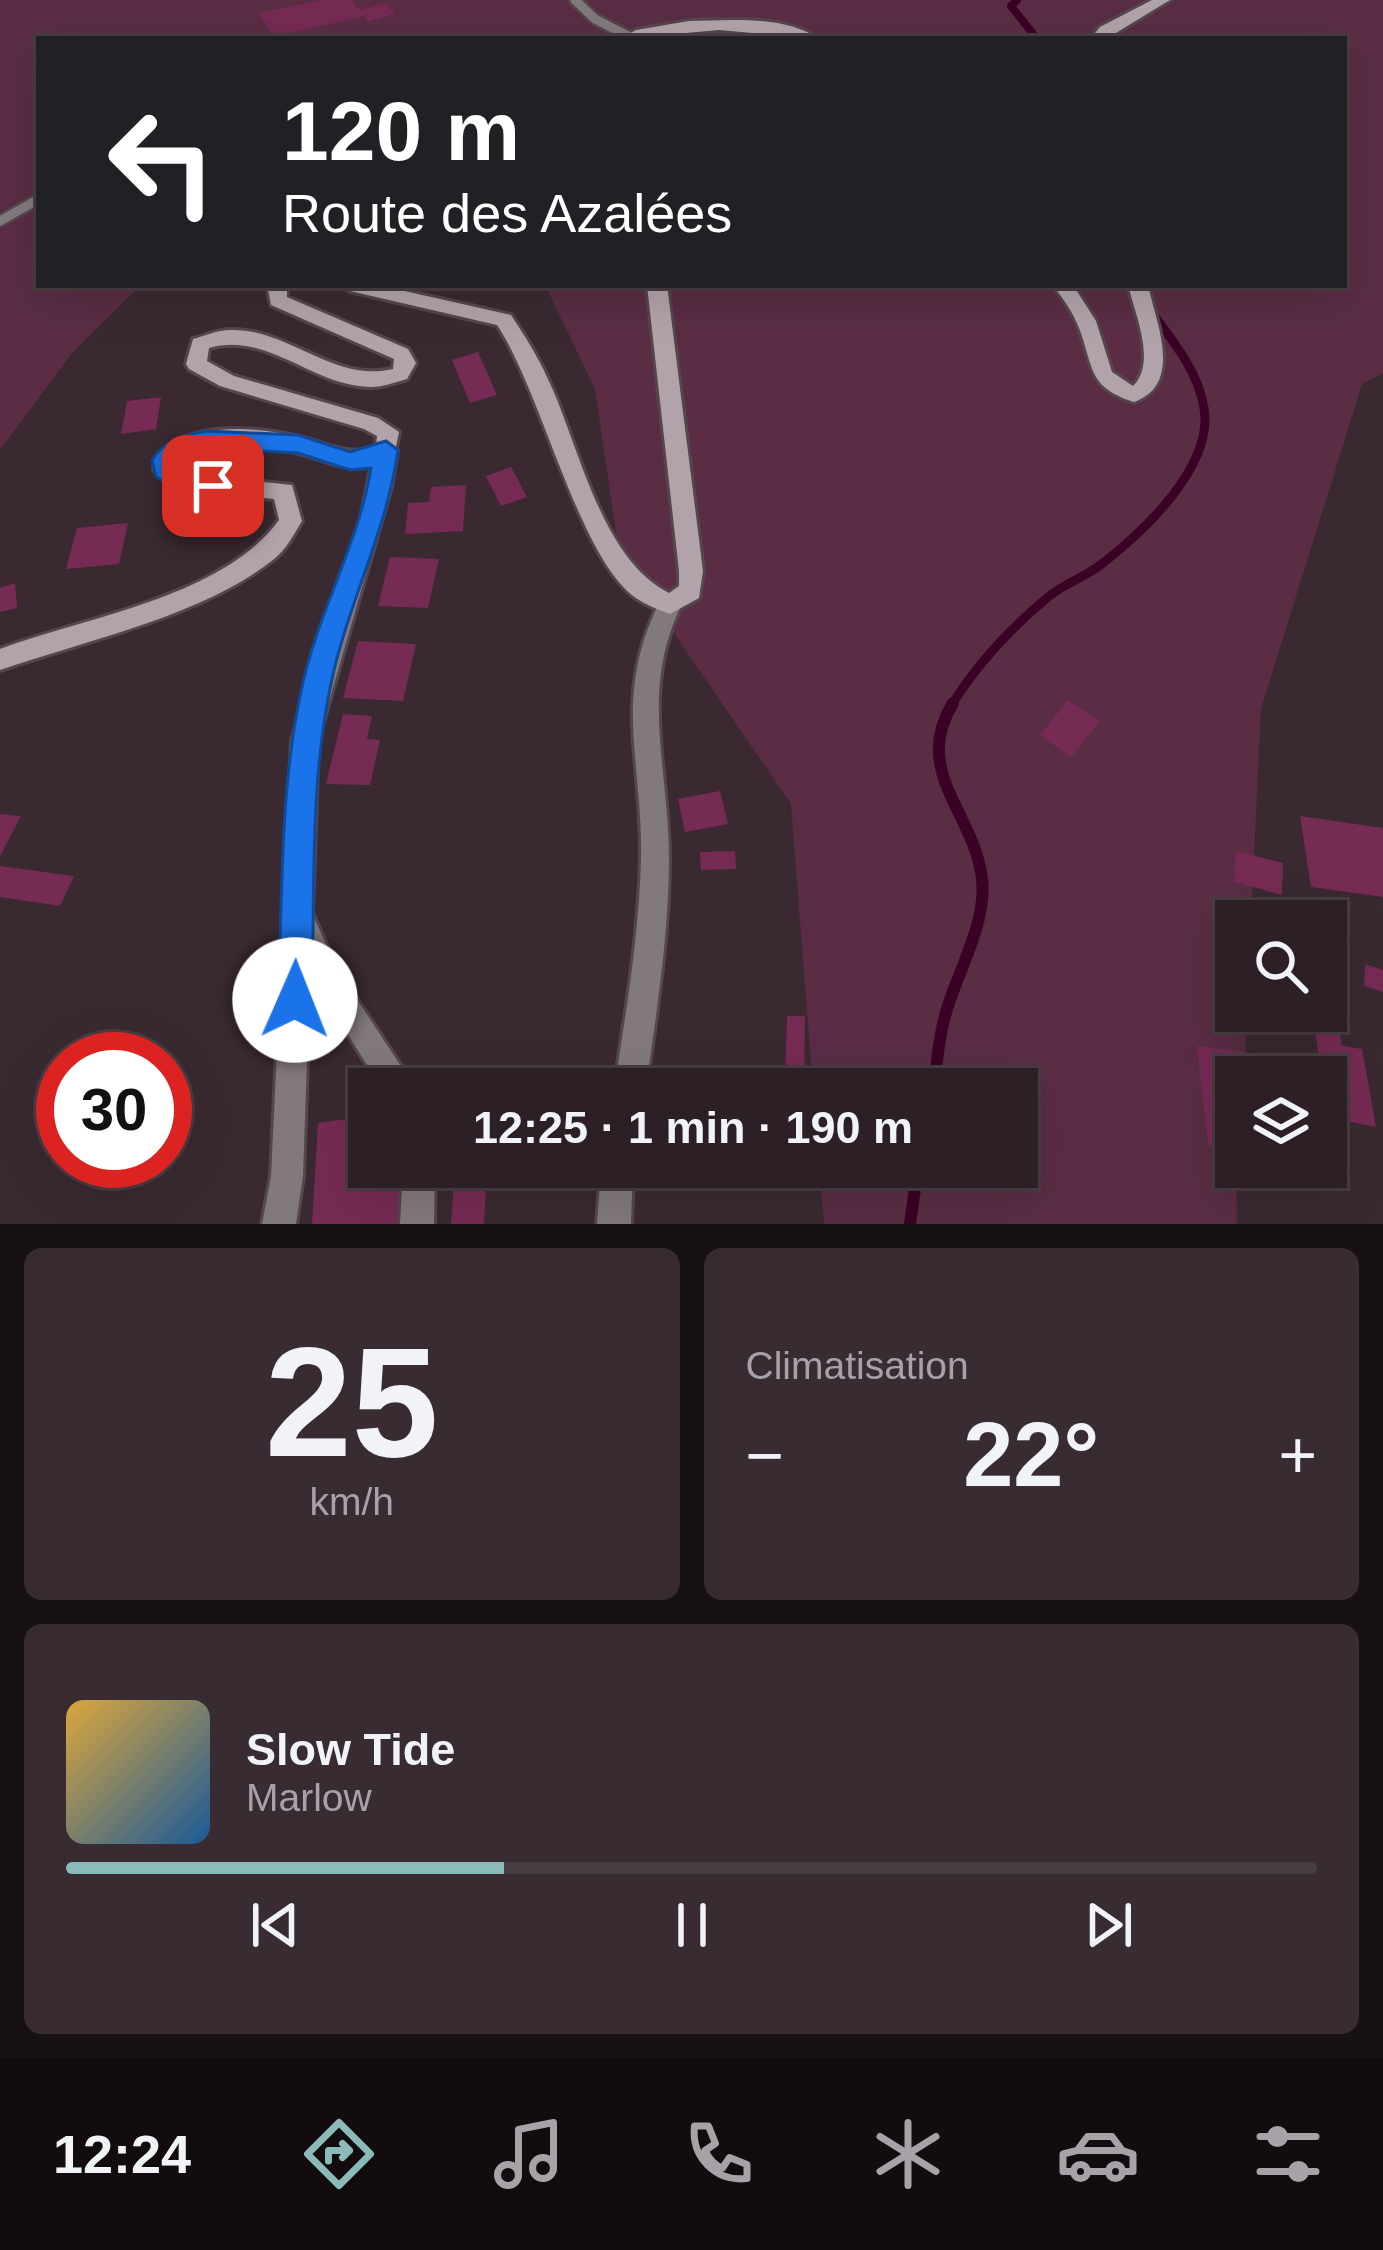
<!DOCTYPE html>
<html lang="fr">
<meta charset="utf-8">
<style>
body{margin:0;font-family:Helvetica,sans-serif;background:#382c32;color:#f1f3f6;height:100vh;display:flex;flex-direction:column;font-size:45px;white-space:nowrap}
*{box-sizing:border-box;margin:0}
p{font-size:39px;color:#a6a2a7}
.icon{flex:none;width:66px;height:66px;fill:none;stroke:currentColor;stroke-width:2;stroke-linecap:round;stroke-linejoin:round}
.map{position:relative;height:1224px;overflow:hidden}
.details{display:flex;flex-direction:column;gap:24px;padding:24px;background:#181114;flex:1}
.details>*{flex:none}
.guide{position:absolute;left:36px;top:36px;width:1311px;height:252px;border-radius:0px;box-shadow:0 12px 48px #0002,0 0 0 3px #483d42;background:#202124;color:#fff;overflow:hidden}
.fabs{position:absolute;left:1215px;top:900px;display:grid;gap:24px}
.fabs a{display:grid;place-items:center;width:132px;height:132px;border-radius:0px;background:#2c1f25;box-shadow:0 12px 48px #0002,0 0 0 3px #483d42;font-size:60px}
.speed{position:absolute;left:36px;top:1032px;display:flex;gap:24px;font-size:60px;font-weight:700;text-align:center}
.speed>*{display:grid;place-content:center;width:156px;height:156px;border-radius:50%;background:#2c1f25;box-shadow:0 12px 48px #0002,0 0 0 3px #483d42;line-height:1}
.speed .limit{border:18px solid #d22;background:#fff;color:#111}
.pin{position:absolute;display:grid;place-items:center;width:102px;height:102px;color:#fff;margin:-51px;border-radius:24px;box-shadow:0 6px 18px #0006}
.me{position:absolute;width:132px;margin:-66px;rotate:1deg;stroke-linejoin:round;filter:drop-shadow(0 0 9px #0008)}
.turn{display:flex;align-items:center;gap:42px;height:252px;padding:0 48px;font-size:54px}
.turn .icon{width:156px;height:156px;stroke-width:2.5}
.turn b{display:block;font-size:84px;line-height:102px}
.big{font-size:90px;font-weight:700;line-height:1.1}
.details .card{flex:1;display:flex;flex-direction:column;justify-content:center;gap:18px;min-width:0;padding:0 42px;border-radius:18px;background:#382c32}
.details .dial{align-items:center;gap:0}
.dial b{font-size:156px;line-height:1}
.song{display:flex;align-items:center;gap:36px}
.cover{width:144px;height:144px;border-radius:18px;background:linear-gradient(135deg,hsl(40 70% 55%),hsl(210 70% 35%))}
.played{height:12px;border-radius:6px;background:linear-gradient(90deg,#8bbbb9 35%,#483d42 35%)}
.keys{display:flex;justify-content:space-around;direction:ltr}
.heat{display:flex;justify-content:space-between;align-items:center;font-size:66px;direction:ltr}
.details .tiles{flex:1;display:grid;gap:24px;grid-template-columns:1fr 1fr}
.card:last-child{grid-column:span 2}
.trip{position:absolute;left:348px;top:1068px;width:690px;height:120px;border-radius:0px;background:#2c1f25;box-shadow:0 12px 48px #0002,0 0 0 3px #483d42;font-weight:700;line-height:120px;text-align:center}
.dock{display:flex;height:192px;justify-content:space-around;align-items:center;background:#120c0f;color:#a6a2a7}
.dock .icon{width:84px;height:84px}
.dock .current{color:#8bbbb9}
.dock b{font-size:54px;color:#f1f3f6}
.map>svg:first-child{display:block}
</style>
<div class="map">
<svg width="1383" height="1224" viewBox="0 0 1383 1224">
<rect width="100%" height="100%" fill="#3a2931"/>
<path fill="#5a2d44" d="M0,0H1383V373L1362,384L1261,709L1251,921H1236V1011H1247L1244,1077H1236L1237,1224H824L819,1167H1017V1089H813L791,804L619,553L595,389L545,285H1344V39H39V285H141L72,353L0,450Z"/>
<g fill="none" stroke-linecap="round" stroke-linejoin="round">
<path stroke="#3a0224" stroke-width="8" d="M1017,0L1011,6L1037,39
M1133,285L1148,308"/>
<path stroke="#3a0224" stroke-width="9" d="M951,706C976,665 1011,628 1048,597C1065,583 1086,577 1103,563C1144,531 1214,466 1204,408C1198,369 1169,336 1146,305"/>
<path stroke="#3a0224" stroke-width="12" d="M934,1089C937,1061 939,1033 948,1006C960,967 987,921 982,879C975,814 911,771 953,703
M910,1224L918,1167"/>
</g>
<path fill="#762b54" d="M322,0H352L359,10L386,3L395,14L368,21L364,16L274,37L259,13Z
M478,352L497,395L470,403L452,360Z
M161,397L156,429L121,434L127,401Z
M511,467L527,497L501,506L486,476Z
M466,485L463,531L405,534L408,503L429,502L431,487Z
M128,523L119,564L66,569L77,528Z
M390,557L439,559L428,608L378,606Z
M15,583L17,608L0,612V588Z
M358,641L416,644L403,701L343,698Z
M1068,700L1100,721L1071,757L1040,735Z
M343,714L372,716L367,739L380,740L370,785L326,784Z
M720,791L728,824L685,832L678,799Z
M0,814L21,816L0,856Z
M1300,816L1383,828V897L1311,887Z
M735,851L736,869L701,870L700,852Z
M1236,851L1283,863L1282,895L1234,882Z
M0,866L74,876L60,906L0,897Z
M1365,964L1383,970V992L1364,986Z
M1326,1000L1342,1003L1346,1024L1338,1023L1342,1046L1362,1049L1376,1127L1326,1117V1077H1315L1311,1055L1319,1056L1314,1026L1303,1025L1301,1011H1326Z
M787,1016H805L804,1083L785,1082Z
M1197,1046L1264,1055L1267,1077H1236V1149L1208,1145Z
M346,1119V1130L369,1127V1167H401L399,1224H312L318,1123Z
M455,1167H487L484,1224H451Z"/>
<g fill="none" stroke-linecap="round" stroke-linejoin="round">
<defs>
<path id="lane" d="M575,0L595,19L628,36
M0,221L39,199"/>
<path id="street" d="M386,442L397,450L391,487L318,740L312,913L337,969L416,1089H382L310,974L303,1176L296,1224H262L271,1176L292,740L360,523L375,450Z
M670,594L678,597L682,604C639,691 669,767 669,859C669,936 656,1013 646,1089H614C626,1013 639,936 641,859C643,758 611,696 662,597Z
M403,1167H435L434,1224H400Z
M601,1167H633L631,1224H597Z"/>
<path id="secondary" d="M1152,0H1170L1106,39H1090L1100,27Z
M689,21C729,20 785,15 819,39L719,30L620,39L636,30Z
M267,285H287V297L408,349L416,363L407,379C396,382 383,387 371,387C313,387 268,331 209,348L207,361L234,376L378,418L399,432L394,456C382,462 371,467 357,467C338,468 320,458 302,454C268,445 197,432 176,467L185,474L292,485L302,521C294,534 286,550 274,559C203,616 86,640 0,670V649C86,617 223,597 279,520L274,499L180,490L154,470C154,455 162,449 174,442C212,423 264,428 303,438C328,444 351,458 376,446L377,436L364,429L220,386L189,369L186,364L193,339C205,336 217,330 230,330C289,328 333,383 393,369L394,359L271,305Z
M340,285H378L511,315C527,339 541,362 552,388C580,451 603,560 669,593L679,586V571L647,285H667L703,571L699,598L670,614C659,610 646,605 636,598C579,559 542,392 497,325L350,291Z
M1053,285H1073L1096,321L1112,372L1133,386C1157,363 1135,314 1128,285H1148C1156,323 1184,384 1134,402C1087,387 1094,367 1079,328C1073,312 1063,299 1053,285Z"/>
</defs>
<use href="#lane" stroke="#55454d" stroke-width="14"/>
<use href="#street" stroke="#55454d" stroke-width="6"/>
<use href="#secondary" stroke="#55454d" stroke-width="6"/>
<use href="#lane" stroke="#82797d" stroke-width="9"/>
<use href="#street" fill="#82797d" fill-rule="evenodd"/>
<use href="#secondary" fill="#b1a3a9" fill-rule="evenodd"/>
</g>
<path fill="#1a73e8" stroke="#114b97" stroke-width="3" d="M207,431L298,435L350,452L386,441L398,450C387,530 349,601 332,679C309,783 315,893 312,1000L307,1012L295,1017L283,1012L278,1000C283,893 279,782 304,678C321,607 359,541 371,468L350,470L298,453L207,448L193,451L177,466L186,473L222,479L226,486L222,492L180,491L156,477L152,460C165,440 184,435 207,431Z"/>
</svg>
<div class="fabs">
<a><svg class="icon" aria-label="search" viewBox="0 0 24 24"><circle cx="10" cy="10" r="6"/><path d="M15 15l6 6"/></svg></a>
<a><svg class="icon" aria-label="layers" viewBox="0 0 24 24"><path d="M12 4l9 5-9 5-9-5zM3 14l9 5 9-5"/></svg></a>
</div>
<div class="speed"><div class="limit">30</div></div>
<div class="pin" style="left:213px;top:486px;background:#d93025"><svg class="icon" aria-label="arrive" viewBox="0 0 24 24"><path d="M6 21V4h12l-3 4 3 4H6"/></svg></div>
<svg class="me" style="left:295px;top:1000px" viewBox="-20 -20 40 40"><circle r="19" fill="#fff"/><path d="M0-13L10 11 0 6-10 11z" fill="#1a73e8"/></svg>
<div class="trip">12:25 · 1 min · 190 m</div>
<div class="guide">
<div class="turn"><svg class="icon" aria-label="left" viewBox="0 0 24 24"><path d="M17 20v-9H6M10 6l-5 5 5 5"/></svg><div><b>120 m</b>Route des Azalées</div></div>
</div>
</div>
<section class="details">
<div class="tiles">
<div class="card dial"><b>25</b><p>km/h</p></div>
<div class="card"><p>Climatisation</p>
<div class="heat"><a>−</a><b class="big">22°</b><a>+</a></div>
</div>
<div class="card">
<div class="song"><i class="cover"></i><div><b>Slow Tide</b><p>Marlow</p></div></div>
<div class="played"></div>
<div class="keys"><svg class="icon" aria-label="previous" viewBox="0 0 24 24"><path d="M18 5L8 12l10 7zM5 5v14"/></svg><svg class="icon" aria-label="pause" viewBox="0 0 24 24"><path d="M8 5v14M16 5v14"/></svg><svg class="icon" aria-label="next" viewBox="0 0 24 24"><path d="M6 5l10 7-10 7zM19 5v14"/></svg></div>
</div>
</div>
</section>
<nav class="dock">
<b>12:24</b>
<svg class="icon current" aria-label="directions" viewBox="0 0 24 24"><path d="M12 3l9 9-9 9-9-9zM9 14v-3h6M13 9l2 2-2 2"/></svg>
<svg class="icon" aria-label="music" viewBox="0 0 24 24"><path d="M9 18V5l10-2v13"/><circle cx="6" cy="18" r="3"/><circle cx="16" cy="16" r="3"/></svg>
<svg class="icon" aria-label="phone" viewBox="0 0 24 24"><path d="M5 4h4l2 5-3 2q2 4 5 5l2-3 5 2v4C11 20 4 13 5 4z"/></svg>
<svg class="icon" aria-label="climate" viewBox="0 0 24 24"><path d="M12 3v18M4 7l16 10M4 17L20 7"/></svg>
<svg class="icon" aria-label="car" viewBox="0 0 24 24"><path d="M5 17H2v-5l4-1 3-4h7l3 4 3 1v5h-3M9 17h6M6 11h13"/><circle cx="7" cy="17" r="2"/><circle cx="17" cy="17" r="2"/></svg>
<svg class="icon" aria-label="filters" viewBox="0 0 24 24"><path d="M4 7h16M4 17h16"/><circle cx="9" cy="7" r="2"/><circle cx="15" cy="17" r="2"/></svg>
</nav>
